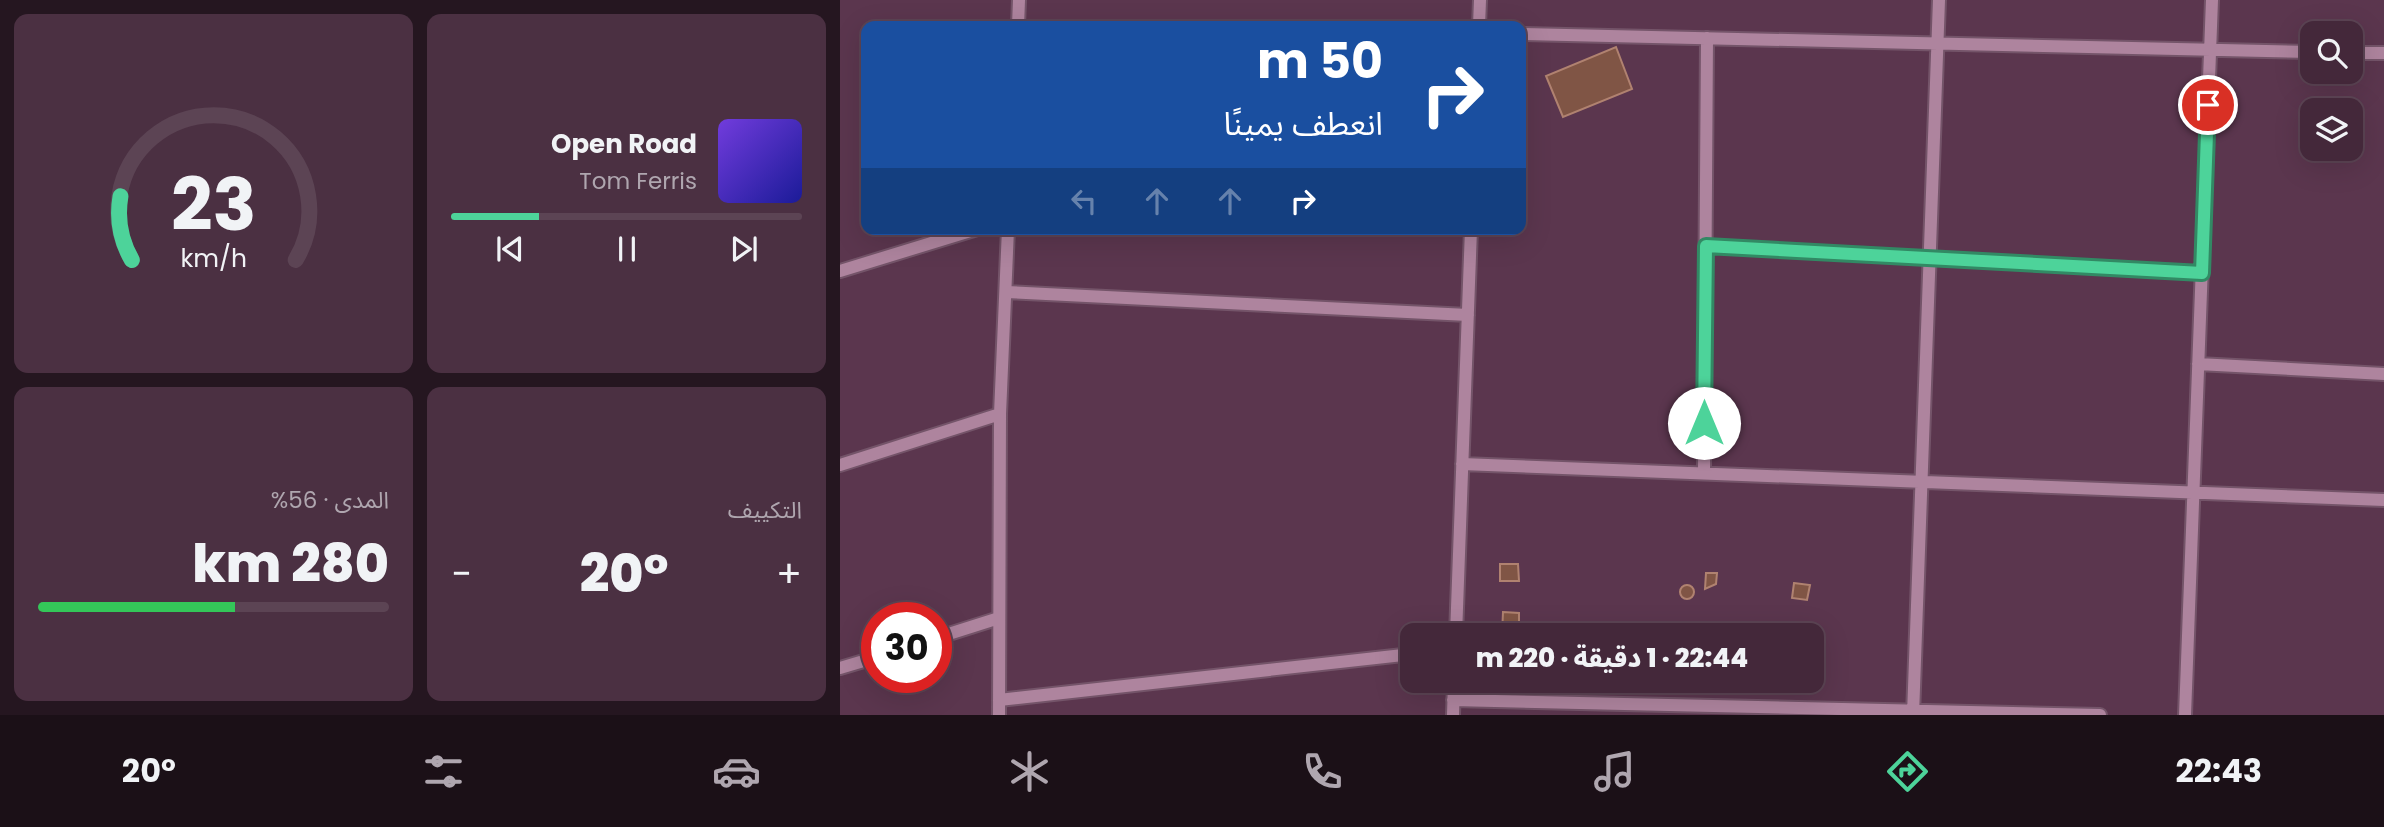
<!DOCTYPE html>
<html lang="ar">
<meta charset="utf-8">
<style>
body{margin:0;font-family:Poppins,"Noto Sans Arabic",sans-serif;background:#4b3042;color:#f1f3f6;direction:rtl;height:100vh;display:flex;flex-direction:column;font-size:26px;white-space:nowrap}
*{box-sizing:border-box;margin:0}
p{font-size:23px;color:#afa6af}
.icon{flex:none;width:38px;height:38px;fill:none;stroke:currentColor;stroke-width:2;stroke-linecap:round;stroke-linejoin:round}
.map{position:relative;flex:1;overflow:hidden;direction:ltr}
.side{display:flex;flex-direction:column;gap:14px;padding:14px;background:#251620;width:840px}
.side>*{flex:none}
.guide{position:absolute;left:21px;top:21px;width:665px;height:214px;border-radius:14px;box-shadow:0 7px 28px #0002,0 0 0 2px #5c4454;direction:rtl;background:#1a4fa0;color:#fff;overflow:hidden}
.tools{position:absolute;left:1460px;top:21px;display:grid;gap:14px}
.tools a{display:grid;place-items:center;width:63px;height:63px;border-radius:14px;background:#44283a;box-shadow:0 7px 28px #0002,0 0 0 2px #5c4454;font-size:35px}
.speed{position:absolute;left:21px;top:602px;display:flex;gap:14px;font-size:35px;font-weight:700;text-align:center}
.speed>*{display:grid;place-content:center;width:91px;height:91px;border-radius:50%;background:#44283a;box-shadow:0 7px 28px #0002,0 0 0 2px #5c4454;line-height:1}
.speed .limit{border:10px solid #d22;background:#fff;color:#111}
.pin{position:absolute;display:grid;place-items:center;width:60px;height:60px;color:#fff;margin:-30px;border:4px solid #fff;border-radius:50%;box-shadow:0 2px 7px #0007}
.me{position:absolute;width:77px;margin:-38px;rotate:0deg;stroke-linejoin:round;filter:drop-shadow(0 0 5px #0008)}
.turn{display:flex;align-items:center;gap:24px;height:147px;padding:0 28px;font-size:32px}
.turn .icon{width:91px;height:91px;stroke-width:2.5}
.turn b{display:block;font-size:49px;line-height:60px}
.lanes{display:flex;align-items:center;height:66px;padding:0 28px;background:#0003;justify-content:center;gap:35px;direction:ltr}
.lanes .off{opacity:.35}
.big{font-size:52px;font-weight:800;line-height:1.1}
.side .card{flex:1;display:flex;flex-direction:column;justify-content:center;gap:10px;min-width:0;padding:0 24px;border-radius:14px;background:#4b3042}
.side .dial{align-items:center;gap:0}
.dial svg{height:182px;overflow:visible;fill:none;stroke:#5c4454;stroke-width:7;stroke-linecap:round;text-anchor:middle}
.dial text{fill:#f1f3f6;stroke:none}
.song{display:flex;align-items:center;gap:21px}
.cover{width:84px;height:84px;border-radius:10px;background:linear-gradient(135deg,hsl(260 70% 55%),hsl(240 70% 35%))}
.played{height:7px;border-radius:4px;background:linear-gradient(90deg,#4dd39a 25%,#5c4454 25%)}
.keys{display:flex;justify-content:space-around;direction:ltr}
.heat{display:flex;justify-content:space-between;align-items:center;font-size:38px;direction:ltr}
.charge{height:10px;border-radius:5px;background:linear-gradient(90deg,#34c759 56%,#5c4454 0)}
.side .tiles{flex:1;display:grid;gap:14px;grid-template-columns:repeat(2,1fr)}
.trip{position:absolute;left:560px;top:623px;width:424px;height:70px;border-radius:14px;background:#44283a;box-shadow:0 7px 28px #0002,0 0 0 2px #5c4454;font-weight:800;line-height:70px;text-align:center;direction:rtl}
.menu{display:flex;height:112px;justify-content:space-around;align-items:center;background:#1b1017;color:#afa6af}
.menu .icon{width:49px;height:49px}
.menu .on{color:#4dd39a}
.menu b{font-size:32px;color:#f1f3f6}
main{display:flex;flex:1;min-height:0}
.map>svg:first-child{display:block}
</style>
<main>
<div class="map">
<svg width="1544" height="715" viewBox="0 0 1544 715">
<rect width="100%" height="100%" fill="#5b364e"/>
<path fill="#805545" stroke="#b08270" stroke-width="2" d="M776,47L792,89L723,117L706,76Z
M660,564H678L679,581H660Z
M866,573H877L876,584L865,589Z
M954,583L970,585L967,600L952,598Z
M840 592a7 7 0 1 1 14 0a7 7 0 1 1-14 0Z
M663,612L679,613V635H662Z"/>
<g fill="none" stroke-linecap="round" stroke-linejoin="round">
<defs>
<path id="minor" d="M178,26L179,0
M639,26L640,0
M681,34L1472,52
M1510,53H1544
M866,246L1362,273
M0,271L137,229
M166,292L628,315
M1358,364L1544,374
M622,464L1544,500
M0,465L160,414
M864,473L867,38
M616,635L631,229
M96,638L159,618
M0,668L37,657
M159,700L572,654
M613,700L1260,715
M159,715L160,414L168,229
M613,715L614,681
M1073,715L1099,0
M1345,715L1372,0"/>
</defs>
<use href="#minor" stroke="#745469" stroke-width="16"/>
<use href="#minor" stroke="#ae849e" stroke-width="12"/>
</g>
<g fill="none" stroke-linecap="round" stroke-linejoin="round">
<defs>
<path id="route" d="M864,423L866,246L1362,273L1368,105"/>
</defs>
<use href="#route" stroke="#328964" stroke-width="18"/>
<use href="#route" stroke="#4dd39a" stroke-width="12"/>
</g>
</svg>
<div class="tools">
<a><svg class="icon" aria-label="search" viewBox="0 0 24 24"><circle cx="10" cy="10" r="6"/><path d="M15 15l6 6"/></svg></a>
<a><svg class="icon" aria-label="layers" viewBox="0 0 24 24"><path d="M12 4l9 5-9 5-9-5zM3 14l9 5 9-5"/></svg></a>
</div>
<div class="speed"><div class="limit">30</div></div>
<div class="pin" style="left:1368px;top:105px;background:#d93025"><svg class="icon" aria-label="arrive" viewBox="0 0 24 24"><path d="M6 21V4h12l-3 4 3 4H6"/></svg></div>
<svg class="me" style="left:864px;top:423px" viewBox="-20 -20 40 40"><circle r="19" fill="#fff"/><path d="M0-13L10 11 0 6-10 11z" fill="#4dd39a"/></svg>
<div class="trip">22:44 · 1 دقيقة · 220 m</div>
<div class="guide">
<div class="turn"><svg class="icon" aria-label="right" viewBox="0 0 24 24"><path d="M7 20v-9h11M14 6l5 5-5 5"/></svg><div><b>50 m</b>انعطف يمينًا</div></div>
<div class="lanes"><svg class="icon off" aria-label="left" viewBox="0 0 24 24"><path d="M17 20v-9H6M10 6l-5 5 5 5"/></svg><svg class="icon off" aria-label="ahead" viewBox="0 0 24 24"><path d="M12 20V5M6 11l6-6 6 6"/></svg><svg class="icon off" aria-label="ahead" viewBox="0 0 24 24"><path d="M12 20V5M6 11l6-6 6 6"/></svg><svg class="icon" aria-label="right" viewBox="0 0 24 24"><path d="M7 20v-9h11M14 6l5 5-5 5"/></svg></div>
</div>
</div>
<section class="side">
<div class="tiles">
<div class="card">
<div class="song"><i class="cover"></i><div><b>Open Road</b><p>Tom Ferris</p></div></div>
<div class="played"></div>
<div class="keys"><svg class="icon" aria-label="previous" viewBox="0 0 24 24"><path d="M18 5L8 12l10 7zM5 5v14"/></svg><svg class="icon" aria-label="pause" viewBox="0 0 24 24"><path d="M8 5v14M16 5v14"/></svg><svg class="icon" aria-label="next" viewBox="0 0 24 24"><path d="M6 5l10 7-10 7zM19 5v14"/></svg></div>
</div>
<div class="card dial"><svg viewBox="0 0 100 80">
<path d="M14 69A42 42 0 1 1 86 69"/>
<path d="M14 69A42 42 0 0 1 9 41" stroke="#4dd39a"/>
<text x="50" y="56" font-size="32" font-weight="700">23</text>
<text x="50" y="72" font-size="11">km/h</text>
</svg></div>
<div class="card"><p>التكييف</p>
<div class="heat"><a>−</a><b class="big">20°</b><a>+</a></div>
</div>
<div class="card"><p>المدى · 56%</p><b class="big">280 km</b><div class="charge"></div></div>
</div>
</section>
</main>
<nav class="menu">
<b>22:43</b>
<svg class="icon on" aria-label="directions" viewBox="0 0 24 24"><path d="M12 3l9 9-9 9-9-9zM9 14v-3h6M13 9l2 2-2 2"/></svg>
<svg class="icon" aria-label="music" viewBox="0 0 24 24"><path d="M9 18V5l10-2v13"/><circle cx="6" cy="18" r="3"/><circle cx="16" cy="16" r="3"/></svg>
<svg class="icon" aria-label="phone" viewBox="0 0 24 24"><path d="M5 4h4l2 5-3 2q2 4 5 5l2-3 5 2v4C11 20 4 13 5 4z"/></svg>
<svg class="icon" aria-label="climate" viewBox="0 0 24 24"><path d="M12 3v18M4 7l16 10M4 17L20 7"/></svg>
<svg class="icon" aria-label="car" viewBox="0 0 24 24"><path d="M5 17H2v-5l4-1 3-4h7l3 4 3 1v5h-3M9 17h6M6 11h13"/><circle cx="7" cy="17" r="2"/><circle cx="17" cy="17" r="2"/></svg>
<svg class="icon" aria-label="filters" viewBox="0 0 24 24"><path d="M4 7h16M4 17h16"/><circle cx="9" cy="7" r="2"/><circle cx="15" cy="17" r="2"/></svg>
<b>20°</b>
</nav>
